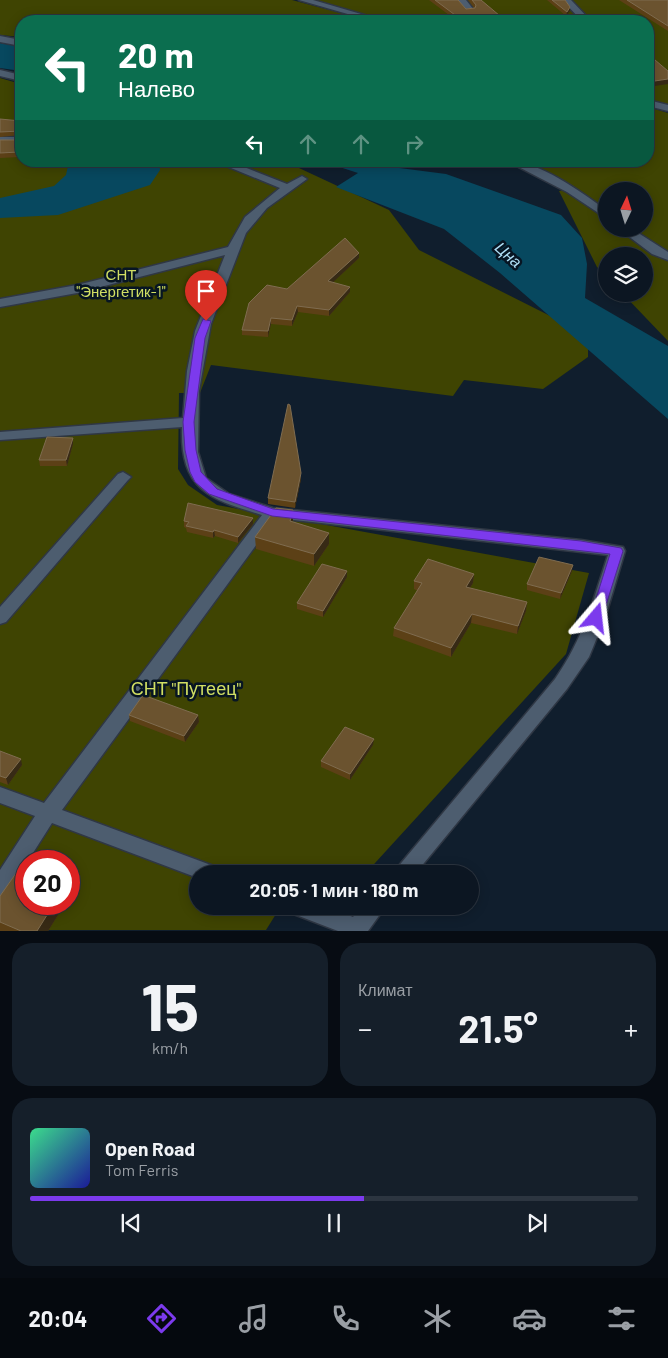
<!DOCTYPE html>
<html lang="ru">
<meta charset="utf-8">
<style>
body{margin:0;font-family:Barlow,sans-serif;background:#151f2a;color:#f1f3f6;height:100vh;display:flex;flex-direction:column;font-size:19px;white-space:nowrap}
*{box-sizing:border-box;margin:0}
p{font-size:16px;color:#9a9fa5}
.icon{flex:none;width:28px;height:28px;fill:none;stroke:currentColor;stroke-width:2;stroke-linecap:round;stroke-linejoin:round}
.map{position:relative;height:931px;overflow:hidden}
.panel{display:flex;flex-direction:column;gap:12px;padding:12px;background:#070c13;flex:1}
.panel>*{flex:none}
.banner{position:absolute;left:15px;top:15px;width:639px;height:152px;border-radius:20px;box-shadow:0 2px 12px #0003,0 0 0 1px #2c3540;background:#0b6e4f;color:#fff;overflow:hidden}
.needle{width:32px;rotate:4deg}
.buttons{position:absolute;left:598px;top:182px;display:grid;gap:10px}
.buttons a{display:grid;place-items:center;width:55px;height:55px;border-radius:50%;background:#0c1622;box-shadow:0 2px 12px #0003,0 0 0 1px #2c3540;font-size:25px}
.speed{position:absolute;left:15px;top:850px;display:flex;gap:10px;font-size:25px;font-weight:700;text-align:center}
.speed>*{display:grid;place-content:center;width:65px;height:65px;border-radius:50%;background:#0c1622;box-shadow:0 2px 12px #0003,0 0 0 1px #2c3540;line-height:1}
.speed .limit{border:8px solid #d22;background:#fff;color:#111}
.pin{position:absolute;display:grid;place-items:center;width:42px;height:42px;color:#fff;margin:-51px -21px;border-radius:50% 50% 50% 0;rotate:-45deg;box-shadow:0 0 5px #0007}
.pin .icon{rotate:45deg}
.me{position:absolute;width:55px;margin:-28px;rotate:17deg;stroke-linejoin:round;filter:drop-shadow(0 0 4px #0008)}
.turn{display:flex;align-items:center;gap:18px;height:105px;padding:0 20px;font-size:22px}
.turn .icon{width:65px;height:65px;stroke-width:2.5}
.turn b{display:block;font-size:35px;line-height:42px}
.lanes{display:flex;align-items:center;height:48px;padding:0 20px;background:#0003;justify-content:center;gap:25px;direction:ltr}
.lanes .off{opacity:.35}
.big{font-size:38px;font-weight:700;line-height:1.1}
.panel .card{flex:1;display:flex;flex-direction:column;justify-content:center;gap:8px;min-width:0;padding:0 18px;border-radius:20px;background:#151f2a}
.panel .dial{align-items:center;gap:0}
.dial b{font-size:65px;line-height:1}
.song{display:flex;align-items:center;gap:15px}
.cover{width:60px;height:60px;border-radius:8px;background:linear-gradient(135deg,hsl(150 70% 55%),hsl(240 70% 35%))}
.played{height:5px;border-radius:2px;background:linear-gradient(90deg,#7c3aed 55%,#2c3540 55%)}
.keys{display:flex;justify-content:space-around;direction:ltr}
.heat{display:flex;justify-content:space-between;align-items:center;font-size:28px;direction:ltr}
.panel .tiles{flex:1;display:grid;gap:12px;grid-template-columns:1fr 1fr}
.card:last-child{grid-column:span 2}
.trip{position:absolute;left:189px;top:865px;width:290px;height:50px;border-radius:25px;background:#0c1622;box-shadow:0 2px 12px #0003,0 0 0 1px #2c3540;font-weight:700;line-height:50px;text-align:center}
.menu{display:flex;height:80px;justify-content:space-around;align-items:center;background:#05090e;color:#9a9fa5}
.menu .icon{width:35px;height:35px}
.menu .on{color:#7c3aed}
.menu b{font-size:22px;color:#f1f3f6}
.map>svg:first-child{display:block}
</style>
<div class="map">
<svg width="668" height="931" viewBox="0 0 668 931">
<rect width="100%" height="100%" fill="#101e2d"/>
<path fill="#3f4402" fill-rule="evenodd" d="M0,0H292L371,21H21V37L0,35Z
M314,0H668V106L648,98V21H386Z
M0,78L21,84V161H284L389,210L419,250L588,335V357L543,389L464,380L453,396L211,365L200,393H179L178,469L188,485L217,505L589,573L566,654L365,874H198V906H281L266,930H0ZM26,861H69V904H26Z
M648,107L668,113V341L623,294H644V256H606V276L597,267L559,191L569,189L517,161H648ZM606,191H644V229H606Z"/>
<path fill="#07485f" d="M0,43L21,47V71L0,68Z
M69,161H159L160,170L150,185L58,215L0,218V198L54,186L66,175Z
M321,161H351L372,168L384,166L446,174L561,215L582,238L587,264L585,298L668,346V419L500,273L444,229L336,187L358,173Z"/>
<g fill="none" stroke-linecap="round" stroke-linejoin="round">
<defs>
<path id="lane" d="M299,0H313L385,21H372Z
M457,0H466L474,10L467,12Z
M562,0H571L591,21H582Z
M0,36L21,40V46L0,42Z
M0,70L21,75V81L0,76Z
M648,100L668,105V111L648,106Z
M0,137H21V143H0Z
M214,161H229L287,184L302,176L307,179L267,208L246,233L211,324L199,391L198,452L206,478L229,494L273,508L581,540L623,547L625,551L605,618L589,657L567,689L415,874H392L555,679C583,639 593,601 608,555L276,518L62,810L219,868L222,874H198V878L52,823L7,894L0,897V870L35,816L0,803V787L44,803L262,515C209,499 180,490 182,427L0,440V432L183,418L187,371L195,331L225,255L77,293L0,307V299L77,285L228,247L245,217L280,188Z
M507,161C539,161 580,191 606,210V218L567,192Z
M619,229H632L668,252V260L652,254Z
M123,472L131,477L128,480L6,622L0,624V607L118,474Z
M288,906H325L353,917L362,906H386L368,931H338L291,913Z"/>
</defs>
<use href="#lane" stroke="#2f3744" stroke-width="3"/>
<use href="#lane" fill="#4d5d6f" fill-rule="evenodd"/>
</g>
<path fill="#5c4016" d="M429,0H458L466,9L474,8L468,0H481L506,21H457Z
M547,0H565L570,7V11L566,16Z
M619,0H668V31Z
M0,119L21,121V135L0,137Z
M0,140H20L21,145L20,157L0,158Z
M359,253V258L333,282L350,292L329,316L298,312L292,326L271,324L268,337L242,335V330L287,289Z
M73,438V444L67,466H40L39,460Z
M301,479L295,508L268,504V498Z
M184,521L253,524L238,543L215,536L213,538L187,532L186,528L184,527Z
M293,522L329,533V544L314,566L256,549L255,537Z
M572,571L560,599L527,590V584Z
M474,574L473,583L470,588L527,602L526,611L517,634L471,623L451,657L393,636L394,628L418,591L414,589V581Z
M347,577L323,617L297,609V603Z
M129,715H198L199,722L185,742L130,721Z
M373,745L350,780L321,767V761Z
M0,751L22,765L8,785L0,782Z
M0,896L65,904L48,931H0Z"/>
<path fill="#372a15" d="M570,7V11L566,16L567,12Z
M668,79V84L648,87V82Z
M20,140L21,145L20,157L19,152Z
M359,253V258L328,287V281Z
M350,287V292L329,316V310Z
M297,306L298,312L292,326V320Z
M271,318V324L268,337V331Z
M73,438V444L67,466L66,460Z
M301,473V479L295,508V502Z
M293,510V522L290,521Z
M253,518V524L238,543V537Z
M214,530L215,536L213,538V532Z
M329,533V544L314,566V554Z
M573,565L572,571L560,599L561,593Z
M347,571V577L323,617V611Z
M474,574L473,583L465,596L466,587Z
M527,602L526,611L517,634L518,626Z
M472,614L471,623L451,657V648Z
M198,715L199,722L185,742L184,736Z
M374,739L373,745L350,780V774Z
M21,759L22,765L8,785L6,778Z
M54,904H65L48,931H37Z"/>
<path fill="#6b532f" stroke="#7f6c50" d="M435,0H458L466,9L475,8L476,5L472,0H481L506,21H463Z
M552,0H565L570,7L567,12Z
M627,0H668V26Z
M604,17L609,21H600Z
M648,54L668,71V79L648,82Z
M0,119L21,121V131L0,132Z
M0,140H20L19,152L0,153Z
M345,238L359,253L328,281L350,287L329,310L297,306L292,320L271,318L268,331L242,330L249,303L267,285L287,289Z
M288,404L290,405L301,473L295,502L268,498Z
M47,437L73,438L66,460H39Z
M188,503L253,518L238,537L214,530L213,532L186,526L189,522L184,521Z
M276,508L293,510L290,521L329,533L314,554L255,537Z
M539,557L573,565L561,593L527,584Z
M428,559L474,574L466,587L527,602L518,626L472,614L451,648L394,628L422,583L414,581Z
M322,564L347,571L323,611L297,603Z
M143,695L198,715L184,736L129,715Z
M345,727L374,739L350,774L321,761Z
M0,751L21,759L6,778L0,776Z
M19,869L26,871V904H54L37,931H21L0,922V896Z"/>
<path fill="#7c3aed" stroke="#51269a" d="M203,319L211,321L205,338L194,422L196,450L201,472L217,489L273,509L581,541L621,548L623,551L601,621L596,622L590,618L610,554L272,516L209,494L195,482L190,472L185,450L183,422L195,338Z"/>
<g text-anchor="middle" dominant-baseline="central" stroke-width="5" stroke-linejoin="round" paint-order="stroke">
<g font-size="15" fill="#d1df63" stroke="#071523">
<text x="121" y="274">СНТ<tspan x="121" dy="17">"Энергетик-1"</tspan></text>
</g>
<g font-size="16" font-style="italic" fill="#afdff6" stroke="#071523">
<text transform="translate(509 254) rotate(41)">Цна</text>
</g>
<g font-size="18" fill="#d1df63" stroke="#071523">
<text x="186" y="688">СНТ "Путеец"</text>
</g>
</g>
</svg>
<div class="buttons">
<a><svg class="needle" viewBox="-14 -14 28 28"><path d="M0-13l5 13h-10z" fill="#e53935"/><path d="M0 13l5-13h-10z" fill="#9a9fa5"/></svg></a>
<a><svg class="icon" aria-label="layers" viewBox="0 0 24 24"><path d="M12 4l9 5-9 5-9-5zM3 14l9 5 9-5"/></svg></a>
</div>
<div class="speed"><div class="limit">20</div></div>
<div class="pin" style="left:206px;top:321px;background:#d93025"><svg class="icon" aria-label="arrive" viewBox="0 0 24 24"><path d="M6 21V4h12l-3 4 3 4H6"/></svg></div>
<svg class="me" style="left:596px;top:618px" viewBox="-20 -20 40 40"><path d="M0-17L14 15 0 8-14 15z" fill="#7c3aed" stroke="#fff" stroke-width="4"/></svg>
<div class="trip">20:05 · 1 мин · 180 m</div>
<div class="banner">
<div class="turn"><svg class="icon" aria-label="left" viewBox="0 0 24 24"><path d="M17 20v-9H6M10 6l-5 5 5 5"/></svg><div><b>20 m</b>Налево</div></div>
<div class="lanes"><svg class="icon" aria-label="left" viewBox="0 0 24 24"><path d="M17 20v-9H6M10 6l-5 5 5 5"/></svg><svg class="icon off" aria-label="ahead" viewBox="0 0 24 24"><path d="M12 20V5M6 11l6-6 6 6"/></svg><svg class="icon off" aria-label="ahead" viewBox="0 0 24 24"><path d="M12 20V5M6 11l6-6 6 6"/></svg><svg class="icon off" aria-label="right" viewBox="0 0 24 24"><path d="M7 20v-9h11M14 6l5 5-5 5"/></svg></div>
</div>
</div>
<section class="panel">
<div class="tiles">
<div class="card dial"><b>15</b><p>km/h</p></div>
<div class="card"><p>Климат</p>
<div class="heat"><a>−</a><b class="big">21.5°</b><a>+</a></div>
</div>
<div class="card">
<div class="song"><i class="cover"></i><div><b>Open Road</b><p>Tom Ferris</p></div></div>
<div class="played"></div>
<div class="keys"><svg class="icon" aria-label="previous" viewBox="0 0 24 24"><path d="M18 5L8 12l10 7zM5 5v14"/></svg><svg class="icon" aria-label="pause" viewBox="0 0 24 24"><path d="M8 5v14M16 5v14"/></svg><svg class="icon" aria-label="next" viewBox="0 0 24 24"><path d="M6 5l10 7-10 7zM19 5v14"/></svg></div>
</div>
</div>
</section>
<nav class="menu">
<b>20:04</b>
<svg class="icon on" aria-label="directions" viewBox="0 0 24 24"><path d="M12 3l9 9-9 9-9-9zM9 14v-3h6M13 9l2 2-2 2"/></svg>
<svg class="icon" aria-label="music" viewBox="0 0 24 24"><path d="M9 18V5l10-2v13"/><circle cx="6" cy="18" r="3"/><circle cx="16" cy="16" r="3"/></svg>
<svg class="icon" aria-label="phone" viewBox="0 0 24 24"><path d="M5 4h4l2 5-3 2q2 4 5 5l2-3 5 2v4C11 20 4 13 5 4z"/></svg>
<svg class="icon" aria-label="climate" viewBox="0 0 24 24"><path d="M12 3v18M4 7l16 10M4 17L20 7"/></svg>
<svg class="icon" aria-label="car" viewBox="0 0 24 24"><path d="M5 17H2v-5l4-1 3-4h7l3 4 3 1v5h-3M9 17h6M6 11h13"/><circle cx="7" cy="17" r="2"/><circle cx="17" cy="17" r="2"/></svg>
<svg class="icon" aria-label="filters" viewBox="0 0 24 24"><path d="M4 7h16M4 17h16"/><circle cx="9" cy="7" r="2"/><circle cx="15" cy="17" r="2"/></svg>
</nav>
